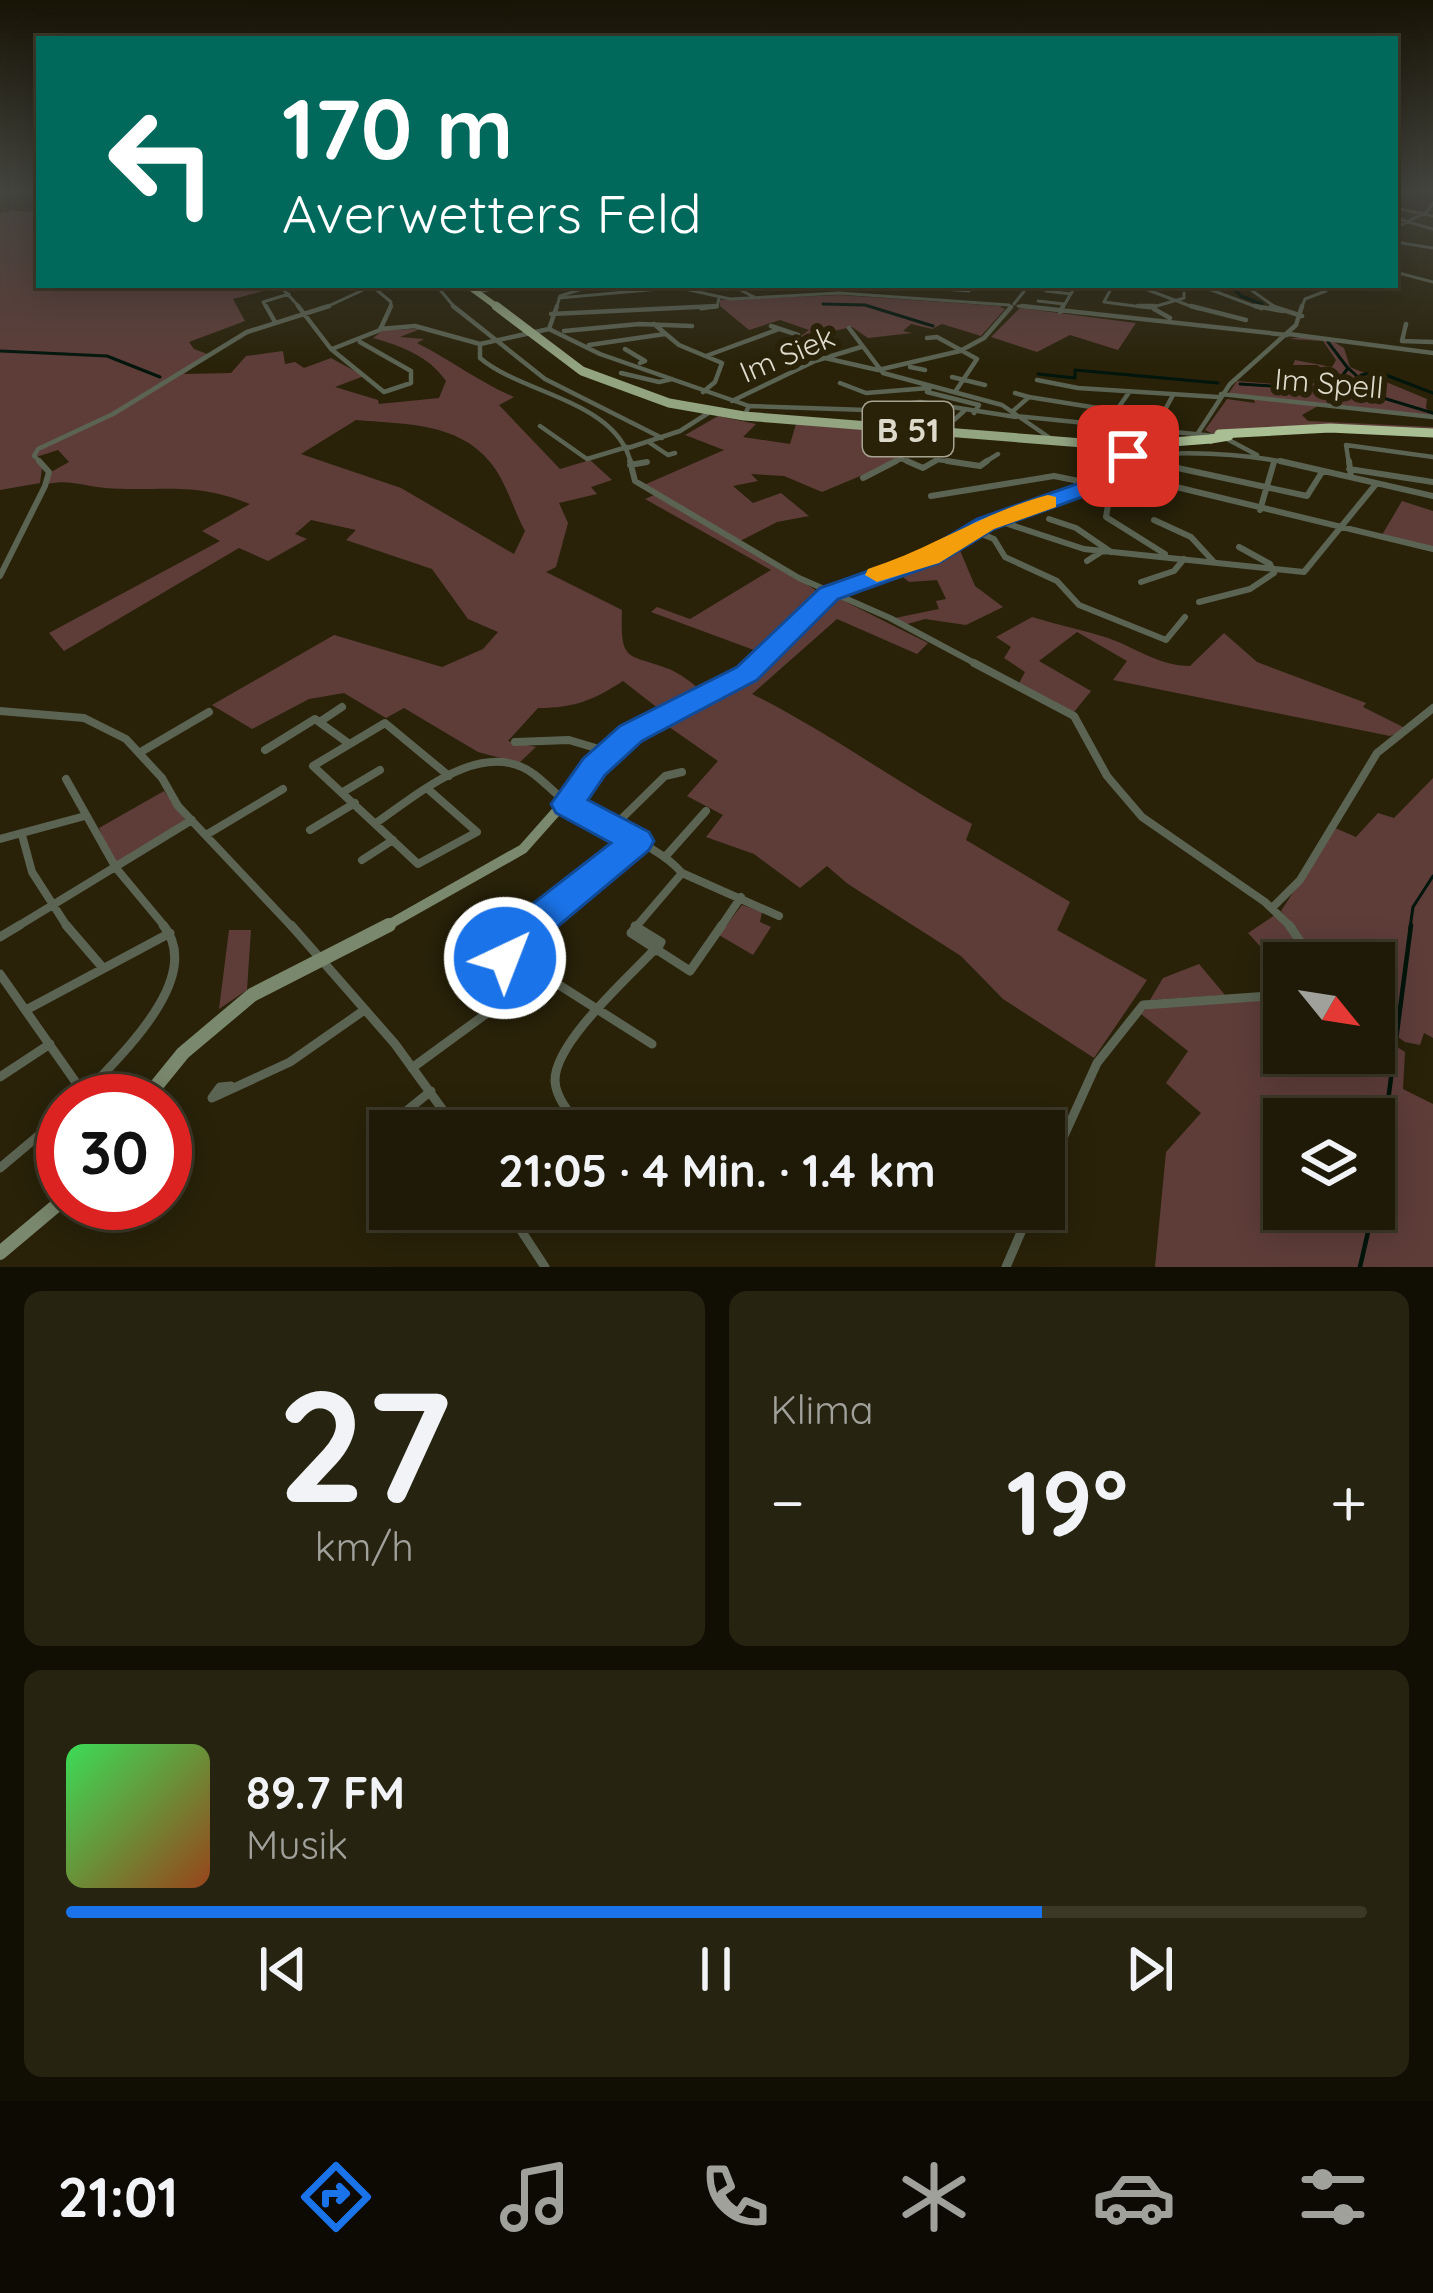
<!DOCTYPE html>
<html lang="de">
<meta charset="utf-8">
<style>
body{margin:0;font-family:Quicksand,sans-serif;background:#272311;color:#f1f3f6;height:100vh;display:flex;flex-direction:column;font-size:45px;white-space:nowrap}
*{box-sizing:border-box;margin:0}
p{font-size:39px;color:#a1a19b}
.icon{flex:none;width:66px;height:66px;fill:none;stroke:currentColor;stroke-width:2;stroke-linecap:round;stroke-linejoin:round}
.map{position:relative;height:1267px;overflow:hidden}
.sheet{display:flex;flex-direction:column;gap:24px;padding:24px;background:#110e04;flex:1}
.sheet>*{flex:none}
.banner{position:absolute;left:36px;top:36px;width:1362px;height:252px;border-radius:0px;box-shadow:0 6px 30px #0003,0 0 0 3px #3c3828;background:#00695c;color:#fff;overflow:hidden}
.needle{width:78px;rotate:120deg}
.tools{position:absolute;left:1263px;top:942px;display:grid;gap:24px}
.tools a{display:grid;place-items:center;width:132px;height:132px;border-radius:0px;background:#1f1a07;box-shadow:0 6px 30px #0003,0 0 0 3px #3c3828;font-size:60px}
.speed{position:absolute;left:36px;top:1074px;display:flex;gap:24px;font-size:60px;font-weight:700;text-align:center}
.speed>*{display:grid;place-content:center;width:156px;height:156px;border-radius:50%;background:#1f1a07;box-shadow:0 6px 30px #0003,0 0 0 3px #3c3828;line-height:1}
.speed .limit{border:18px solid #d22;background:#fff;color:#111}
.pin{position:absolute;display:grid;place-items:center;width:102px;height:102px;color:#fff;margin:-51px;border-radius:24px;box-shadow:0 6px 18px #0006}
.me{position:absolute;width:132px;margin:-66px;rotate:43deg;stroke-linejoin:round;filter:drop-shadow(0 0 9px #0008)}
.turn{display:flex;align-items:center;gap:42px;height:252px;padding:0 48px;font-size:54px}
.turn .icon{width:156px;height:156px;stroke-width:2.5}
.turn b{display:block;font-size:84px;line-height:102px}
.big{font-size:90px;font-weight:700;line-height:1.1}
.sheet .widget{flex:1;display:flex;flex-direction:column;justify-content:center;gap:18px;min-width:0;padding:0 42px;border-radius:18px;background:#272311}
.sheet .dial{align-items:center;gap:0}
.dial b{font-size:156px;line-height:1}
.song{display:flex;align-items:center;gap:36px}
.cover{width:144px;height:144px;border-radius:18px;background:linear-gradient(135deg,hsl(130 70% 55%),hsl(20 70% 35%))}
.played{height:12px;border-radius:6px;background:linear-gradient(90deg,#1a73e8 75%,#3c3828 75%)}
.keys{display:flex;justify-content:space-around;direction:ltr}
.heat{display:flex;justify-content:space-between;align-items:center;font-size:66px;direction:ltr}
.sheet .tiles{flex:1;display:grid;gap:24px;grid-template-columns:1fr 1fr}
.widget:last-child{grid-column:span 2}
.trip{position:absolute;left:369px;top:1110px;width:696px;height:120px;border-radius:0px;background:#1f1a07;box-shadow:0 6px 30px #0003,0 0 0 3px #3c3828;font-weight:700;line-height:120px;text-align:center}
.tab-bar{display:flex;height:192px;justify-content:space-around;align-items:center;background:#0c0a03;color:#a1a19b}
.tab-bar .icon{width:84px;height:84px}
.tab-bar .selected{color:#1a73e8}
.tab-bar b{font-size:54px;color:#f1f3f6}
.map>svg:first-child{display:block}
</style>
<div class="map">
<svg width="1433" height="1267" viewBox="0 0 1433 1267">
<rect width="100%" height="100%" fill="#292209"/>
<path fill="#5e3d39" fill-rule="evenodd" d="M13,211L39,212V285H264L267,290L233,299L245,321L189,342L194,349L210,355L184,374L231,373L246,356L283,351L285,364L295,362L304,368L331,358L364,376L335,387L378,400L379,404L439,398L446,381C429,356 401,346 373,338L383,330L420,329L400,337L424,339L417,343C451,360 479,382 514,397L499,405L560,469L590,460L612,480L591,487L597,494L559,503L568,523L556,567L546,572L622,610C620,664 628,653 669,669C681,674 692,683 702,691L659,709L623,681C594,700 574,708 538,708L508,741L536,747L519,763L478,752L404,708L386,718L344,693L309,699L252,729L212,705L334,635L442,667L483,649L498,632L468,619L432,569L346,540L356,530L311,520L295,534L307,539L268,561L239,548L64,651L49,633L220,541L202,531L250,504C193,481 161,492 105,488C83,486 70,479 47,484L51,472L69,462L58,450L33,458L42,468L40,483L0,490V213ZM356,420C402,424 458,422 490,462C506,481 513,509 525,531L514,554L401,488L301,454Z
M840,295L999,306L1005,309L981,336L942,324L932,329L911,324L903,331L912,333L868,338L852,327L833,331L837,342L805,354L785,348L809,330L780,320L749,330L720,306V300Z
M1020,308L1136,323L1118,350L1070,335L1037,352L991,337Z
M1300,337L1329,339L1344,348L1350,367L1427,399L1426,408L1433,416L1333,404L1313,379L1331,381L1329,372L1317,365H1293L1295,360L1332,367L1336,360L1323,341L1290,339Z
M1290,376L1310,378L1329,405L1228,394L1237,381L1290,385Z
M1253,398L1318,406L1302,415L1308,421L1433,427V431L1249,429L1213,434L1205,430L1227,399L1255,403Z
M718,416L756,424L743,437L790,444L796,424L930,434L901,459L822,492L784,476L751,474L758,481L733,486L753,503L781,493L809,516L777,522L740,541L820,593L786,620L762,653L651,612L657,607L690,619L771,570L645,499L654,495L644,485L724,450L685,435Z
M1402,501L1433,511V547L1382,535Z
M959,548L975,586L1003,607L966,625L925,619L904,625L895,618L939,609L936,601L946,599L937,580L909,582L898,573L946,559Z
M840,599L928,643L917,654L837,619L752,694C830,733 896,782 972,824L966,840L1070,902L1057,930L1147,980L1094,1058L1003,999L961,956L848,884L827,866L800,888L754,854L706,837L723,815L687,796L718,761L662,722L759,673L830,600Z
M1032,617C1057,625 1084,630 1108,638C1136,648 1159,666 1190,666L1224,633L1257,662L1366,703L1363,707L1407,729L1390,736L1113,680L1127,661L1077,632L1039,661L1091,691L1074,712L1018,685L1025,672L1004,658L1011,647L996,637Z
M1433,778V1038L1424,1033L1420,1045L1405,1042L1374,1021V963H1320L1281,911L1335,828L1356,837L1378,813L1394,818Z
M164,791L186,821L114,866L99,828Z
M742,905L762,912L760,922L771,927L753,955L719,935Z
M1275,915L1303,948L1309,963H1284V972L1248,933Z
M229,930H251L247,990L219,1009Z
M1199,964L1225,995L1150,1000L1163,978Z
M1284,997V1053H1374V1032L1405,1052L1403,1089L1433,1104V1267H1155L1166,1152L1201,1113L1166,1083L1188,1051L1141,1014L1147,1008ZM1284,1119H1374V1209H1284Z"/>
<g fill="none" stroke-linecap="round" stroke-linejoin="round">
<path stroke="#00150b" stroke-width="3" d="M1230,285L1241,296L1262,304
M823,304L865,305L933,326
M1328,342L1347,367
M1,351L107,356L160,377
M1038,374L1075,378V370L1218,383
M1361,375L1378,372L1433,393
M1240,384L1308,388
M1320,386L1340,379L1348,368L1380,397L1433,413
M1410,928L1413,907L1433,876"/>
<path stroke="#00150b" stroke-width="4.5" d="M1374,1208L1411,925
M1360,1267L1373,1210"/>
<path stroke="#5b6352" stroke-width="3" d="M1395,208L1433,216
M1395,218L1433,229
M1395,228L1427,212L1433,203
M1395,242L1433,248
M1395,272L1433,282
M336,285H358
M436,285L456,309
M558,285H565
M667,285L730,299L839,293L1009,305
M731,285L754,297
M984,285H996
M1113,285L1104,302L1150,308L1184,298V293
M1135,285L1198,309
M1198,285L1262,309
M1244,285L1278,309
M372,286L391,302L390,309
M918,287L969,291
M282,288L301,309
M1046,291L1071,294
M479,292L510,285
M559,298L670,288
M1038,301L1064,304
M1014,304L1029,285
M1018,306L1050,309
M267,309L263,302L289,294
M322,309L374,285
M556,309L560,296L595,285
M701,309L717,307L719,298
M1062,309L1076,285
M1301,309L1305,299L1326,291"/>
<path stroke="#5b6352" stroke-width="4.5" d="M266,306L275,322
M298,306L331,349L384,392L411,383V371L360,342
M453,306L545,379L662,438
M1022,306L1287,335
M1138,306H1155
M1191,306L1246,320
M1255,306L1283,311
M1271,306L1302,316
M1154,309L1170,318
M1060,312L1063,306
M551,314L717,306
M654,324L679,345L722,363L715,382L703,392
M771,326L798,335
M849,328L883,373L1002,405L1050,438
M380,329L415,326L480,344L549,329
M549,329L600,354L749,406
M549,329L557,306
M564,331L639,324L692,326
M1289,334L1433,353
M927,338L937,337L977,359L955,392
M1402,341L1433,342
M1402,341L1406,324
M480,344V358C522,394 618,401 631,464
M589,345L665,334
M332,349L380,330L391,306
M625,349L645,361L640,363
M706,356L779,329
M825,358L878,370L960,351L984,338L1011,307
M910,367L925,370
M621,373L659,382L672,379
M952,377L985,385
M1037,380L1078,388L1218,397
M840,383L866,393L929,388
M930,388L927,392L979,405L974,413
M1221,394L1433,417
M1029,397L1116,411
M732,401L815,361L861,347
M882,411L954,420L964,411
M1013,411L1029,397L1015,393
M744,416L749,406L866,410L920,402L1016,417
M1015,416L1214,436
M540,426L587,459L627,447
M1154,430L1173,395
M1198,433L1230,384L1296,325L1302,306
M1227,439L1257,455
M1114,440L1116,411L1130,391
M650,443L668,455L675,453
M628,448L680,431L710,412
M1128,456C1183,451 1239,452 1293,464
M42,464L34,456L38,449L113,414L247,332L329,306
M634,464L647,462
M890,464L901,459L914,464
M930,464L938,460L968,464
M982,464L998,454
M1349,464L1346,445L1433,457"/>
<path stroke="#5b6352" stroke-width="6" d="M630,461L635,481L799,578L890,618L980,666
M907,461L923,468L935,461
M947,461L980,466L987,461
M1280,461L1433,496
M1349,461L1351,477
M630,465L647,462
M1173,467L1307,496L1322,472
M1349,469L1433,482
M1114,472L1433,549
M863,478L896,461
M931,496L1054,476L1094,484
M1108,505L1106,517L1165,554
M1260,510L1274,462
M1049,519L1076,528L1111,552
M1154,520L1191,537L1213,561
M999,521L1084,549L1304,572L1376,484
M974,531L994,539L1005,557L1057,581L1079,605L1166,640L1185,617
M1087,561L1101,552
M0,576L45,486L49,472L39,461
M1141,582L1174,571L1184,559
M1199,602L1250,589L1274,573L1270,564L1239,547"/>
<path stroke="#5b6352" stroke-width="8" d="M974,663L1074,716L1107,776L1142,817L1265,902L1292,928
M0,711L84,718L126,739L162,778L178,806L293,928
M321,721L342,707
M515,742L569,740L609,752
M265,750L315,719L348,743
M139,753L209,712
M66,779L116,868L166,928
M429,790L477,832L418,864L313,766L385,723L449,776
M343,792L380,770
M376,823C417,795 484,735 535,775C555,791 562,802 586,815C616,832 660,847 682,873L635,928
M612,828L665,776L682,772
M310,830L355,803
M22,835L32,872L68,928
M206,835L283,789
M0,839L85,816
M665,857L706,811
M362,860L393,840
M682,873L779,916
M1272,908L1300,880L1377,753L1433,708
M15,928L192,820
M534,928L635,842
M720,928L741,897"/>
<path stroke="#5b6352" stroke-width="9" d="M66,925L103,968
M291,925L395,1044L458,1131
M537,925L504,953C512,970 526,977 545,976L652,1044
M638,925L631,933L690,971L722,925
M1289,925L1315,963
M635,926L661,942L656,951
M0,937L20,925
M0,974L89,1101
M26,1010L170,933
M412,1068L520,989
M0,1077L50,1044
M231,1086L220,1087L212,1098L290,1062L363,1011
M78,1101C112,1063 208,979 163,925
M584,1131C573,1117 556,1100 555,1081C554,1043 628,978 653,951
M373,1138L431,1091
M0,1168L63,1115
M1044,1180L1097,1063L1143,1005L1284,995
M507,1209L545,1267
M1006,1267L1031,1209"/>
<path stroke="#7a886d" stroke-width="4.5" d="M0,190L6,189"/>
<path stroke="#7a886d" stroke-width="6" d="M1121,446L1125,464"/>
<path stroke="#7a886d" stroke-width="8" d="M755,666L829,593L930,558L986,524L1085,489L1126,461"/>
<path stroke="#7a886d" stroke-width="10" d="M383,928L523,849L609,752L654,720L747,674L758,663"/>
<path stroke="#7a886d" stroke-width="14" d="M144,1101L183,1053L252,995L389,925
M0,1253L63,1200"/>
<path stroke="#93a481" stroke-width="6" d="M467,285L500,309"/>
<path stroke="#93a481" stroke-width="9" d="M496,306L582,371L669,403L744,416L1121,446"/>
<path stroke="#a9be93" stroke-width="9" d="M1219,434L1330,428L1433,433
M1121,446L1211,439"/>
<path stroke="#a9be93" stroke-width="9" d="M1211,439L1229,436"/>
</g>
<linearGradient id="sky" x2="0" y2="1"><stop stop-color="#171305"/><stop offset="0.52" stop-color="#43443e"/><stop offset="1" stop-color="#43443e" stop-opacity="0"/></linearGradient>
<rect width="1433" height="366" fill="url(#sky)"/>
<path fill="#1a73e8" stroke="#114b97" stroke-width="3" d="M1128,450L1138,456L1133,469L1093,493L994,529L939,563L838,599L757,680L642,741L605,775L588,800L649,832L654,841L649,850L527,952L518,969L505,974L492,969L486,958L500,929L611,843L556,813L551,804L583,759L620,726L737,667L820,588L922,552L977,519L1077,484Z"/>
<path fill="#f59e0b" d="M1048,495L1056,497V507L994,529L939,563L877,582L865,575L868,569C931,549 984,512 1048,495Z"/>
<g text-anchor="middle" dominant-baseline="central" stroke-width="12" stroke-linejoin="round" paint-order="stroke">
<g font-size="30" fill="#dedacb" stroke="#292209">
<text transform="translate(787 354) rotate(-23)">Im Siek</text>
<text transform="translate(1329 383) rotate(5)">Im Spell</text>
</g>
<rect fill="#292209" stroke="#a8a391" stroke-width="3" x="863" y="402" width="90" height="54" rx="9"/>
<g font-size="33" font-weight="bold" fill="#dedacb">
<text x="908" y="429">B 51</text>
</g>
</g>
</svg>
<div class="tools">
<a><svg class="needle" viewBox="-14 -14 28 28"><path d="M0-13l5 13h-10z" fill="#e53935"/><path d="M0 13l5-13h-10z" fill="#a1a19b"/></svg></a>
<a><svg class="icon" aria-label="layers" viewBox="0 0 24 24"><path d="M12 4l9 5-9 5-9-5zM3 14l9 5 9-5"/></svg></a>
</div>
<div class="speed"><div class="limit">30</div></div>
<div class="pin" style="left:1128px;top:456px;background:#d93025"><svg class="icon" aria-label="arrive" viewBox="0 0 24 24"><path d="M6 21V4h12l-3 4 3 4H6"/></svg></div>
<svg class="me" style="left:505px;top:958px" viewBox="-20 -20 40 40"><circle r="17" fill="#1a73e8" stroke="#fff" stroke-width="3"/><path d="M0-11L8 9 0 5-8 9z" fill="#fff"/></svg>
<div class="trip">21:05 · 4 Min. · 1.4 km</div>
<div class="banner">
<div class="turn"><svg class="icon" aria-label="left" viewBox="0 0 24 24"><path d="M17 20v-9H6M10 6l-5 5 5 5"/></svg><div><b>170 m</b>Averwetters Feld</div></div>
</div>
</div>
<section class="sheet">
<div class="tiles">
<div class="widget dial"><b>27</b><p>km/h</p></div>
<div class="widget"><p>Klima</p>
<div class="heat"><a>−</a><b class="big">19°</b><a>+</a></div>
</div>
<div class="widget">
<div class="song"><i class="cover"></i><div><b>89.7 FM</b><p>Musik</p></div></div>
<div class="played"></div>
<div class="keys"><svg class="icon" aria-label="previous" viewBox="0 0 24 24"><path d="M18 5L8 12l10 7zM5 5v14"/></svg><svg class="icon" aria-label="pause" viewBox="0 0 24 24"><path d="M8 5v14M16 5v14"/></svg><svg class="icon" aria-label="next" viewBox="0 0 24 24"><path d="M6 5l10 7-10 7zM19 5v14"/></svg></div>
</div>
</div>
</section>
<nav class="tab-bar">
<b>21:01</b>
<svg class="icon selected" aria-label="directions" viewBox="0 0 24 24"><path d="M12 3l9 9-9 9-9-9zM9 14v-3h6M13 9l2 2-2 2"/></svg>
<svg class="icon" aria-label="music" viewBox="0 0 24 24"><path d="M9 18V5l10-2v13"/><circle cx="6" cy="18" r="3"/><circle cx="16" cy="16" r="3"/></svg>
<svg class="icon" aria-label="phone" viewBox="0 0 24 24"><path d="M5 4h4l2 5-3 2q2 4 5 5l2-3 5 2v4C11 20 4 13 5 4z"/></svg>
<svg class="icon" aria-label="climate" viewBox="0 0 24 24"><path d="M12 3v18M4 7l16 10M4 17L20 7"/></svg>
<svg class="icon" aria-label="car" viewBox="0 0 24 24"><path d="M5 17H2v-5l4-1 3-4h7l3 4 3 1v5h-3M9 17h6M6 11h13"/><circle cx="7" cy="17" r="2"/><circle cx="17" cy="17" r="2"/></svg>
<svg class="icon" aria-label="filters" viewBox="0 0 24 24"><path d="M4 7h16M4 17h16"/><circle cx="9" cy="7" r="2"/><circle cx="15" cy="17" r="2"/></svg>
</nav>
